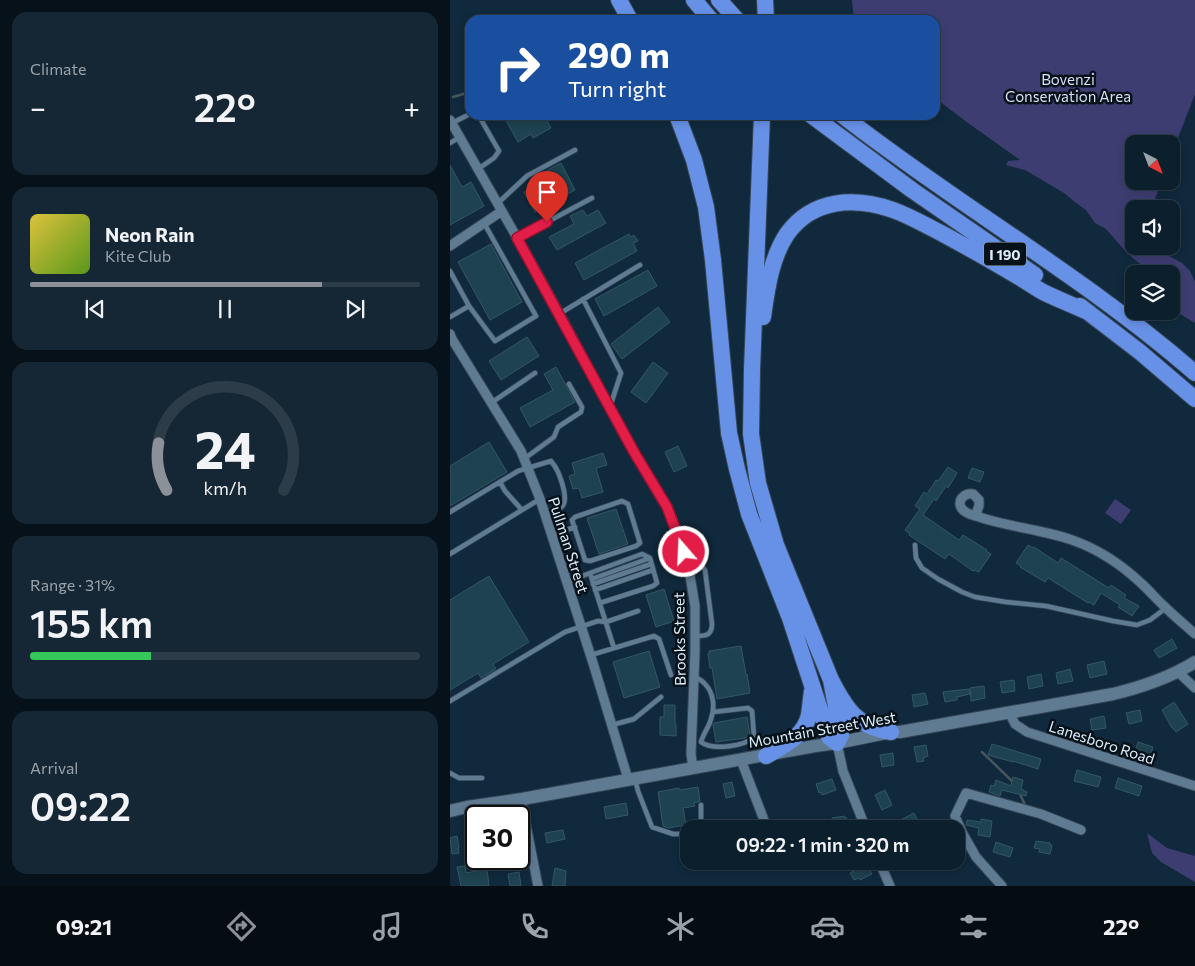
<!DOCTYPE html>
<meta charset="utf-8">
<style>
body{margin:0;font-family:Commissioner,sans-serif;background:#152735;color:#f1f3f6;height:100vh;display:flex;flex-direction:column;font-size:19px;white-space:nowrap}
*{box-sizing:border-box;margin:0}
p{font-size:16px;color:#9aa2aa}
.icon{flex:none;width:28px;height:28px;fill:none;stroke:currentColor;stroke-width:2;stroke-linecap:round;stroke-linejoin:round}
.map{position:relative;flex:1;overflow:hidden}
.details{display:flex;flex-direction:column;gap:12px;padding:12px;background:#071119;width:450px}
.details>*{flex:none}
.hud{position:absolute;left:15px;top:15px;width:475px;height:105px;border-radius:15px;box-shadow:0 2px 8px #0003,0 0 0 1px #2c3d49;background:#1a4fa0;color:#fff;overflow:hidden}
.needle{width:32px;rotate:138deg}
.buttons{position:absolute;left:675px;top:135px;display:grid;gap:10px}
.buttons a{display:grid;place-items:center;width:55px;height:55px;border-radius:10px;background:#0c1f2d;box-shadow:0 2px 8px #0003,0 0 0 1px #2c3d49;font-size:25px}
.speed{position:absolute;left:15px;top:805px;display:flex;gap:10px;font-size:25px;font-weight:700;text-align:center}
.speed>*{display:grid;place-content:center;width:65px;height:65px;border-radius:50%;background:#0c1f2d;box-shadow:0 2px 8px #0003,0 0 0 1px #2c3d49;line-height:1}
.speed .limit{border:2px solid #111;border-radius:8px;background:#fff;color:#111}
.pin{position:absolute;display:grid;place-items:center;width:42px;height:42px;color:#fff;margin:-51px -21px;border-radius:50% 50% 50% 0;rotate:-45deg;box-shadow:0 0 5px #0007}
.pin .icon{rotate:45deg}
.me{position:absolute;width:55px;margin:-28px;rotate:341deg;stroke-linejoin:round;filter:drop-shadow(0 0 4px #0008)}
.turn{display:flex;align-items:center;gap:18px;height:105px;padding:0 20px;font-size:22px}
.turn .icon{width:65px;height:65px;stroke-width:2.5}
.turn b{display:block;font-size:35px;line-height:42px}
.big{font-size:38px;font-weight:600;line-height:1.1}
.details .tile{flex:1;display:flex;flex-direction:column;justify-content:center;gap:8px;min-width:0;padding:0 18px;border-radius:15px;background:#152735}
.details .dial{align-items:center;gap:0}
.dial svg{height:130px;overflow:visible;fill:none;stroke:#2c3d49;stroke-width:7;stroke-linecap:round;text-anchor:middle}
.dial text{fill:#f1f3f6;stroke:none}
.song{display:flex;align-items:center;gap:15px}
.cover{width:60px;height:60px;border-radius:8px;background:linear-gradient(135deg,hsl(50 70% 55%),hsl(90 70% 35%))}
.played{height:5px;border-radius:2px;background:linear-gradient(90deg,#8c9099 75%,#2c3d49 75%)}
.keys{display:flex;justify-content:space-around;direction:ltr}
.heat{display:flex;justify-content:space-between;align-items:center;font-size:28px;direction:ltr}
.charge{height:8px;border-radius:4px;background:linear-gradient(90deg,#34c759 31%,#2c3d49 0)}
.trip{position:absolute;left:230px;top:820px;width:285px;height:50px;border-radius:15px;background:#0c1f2d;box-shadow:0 2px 8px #0003,0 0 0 1px #2c3d49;font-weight:600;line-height:50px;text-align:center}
.dock{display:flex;height:80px;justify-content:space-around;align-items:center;background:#050c12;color:#9aa2aa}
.dock .icon{width:35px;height:35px}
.dock .active{color:#8c9099}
.dock b{font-size:22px;color:#f1f3f6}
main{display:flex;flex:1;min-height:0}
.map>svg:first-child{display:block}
</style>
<main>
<section class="details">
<div class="tile"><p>Climate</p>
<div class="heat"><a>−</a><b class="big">22°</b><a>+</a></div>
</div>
<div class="tile">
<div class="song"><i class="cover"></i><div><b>Neon Rain</b><p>Kite Club</p></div></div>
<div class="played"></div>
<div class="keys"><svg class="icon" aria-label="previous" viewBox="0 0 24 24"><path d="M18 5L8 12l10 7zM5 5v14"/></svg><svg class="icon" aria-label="pause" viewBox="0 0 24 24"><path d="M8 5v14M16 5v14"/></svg><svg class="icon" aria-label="next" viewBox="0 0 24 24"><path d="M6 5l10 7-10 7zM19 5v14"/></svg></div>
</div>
<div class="tile dial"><svg viewBox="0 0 100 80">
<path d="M14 69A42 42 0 1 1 86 69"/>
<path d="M14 69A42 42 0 0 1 9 40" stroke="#8c9099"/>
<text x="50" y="56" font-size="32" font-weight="700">24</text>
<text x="50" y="72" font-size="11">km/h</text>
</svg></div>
<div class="tile"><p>Range · 31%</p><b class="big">155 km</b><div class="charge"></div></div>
<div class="tile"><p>Arrival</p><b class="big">09:22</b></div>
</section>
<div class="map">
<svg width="745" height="886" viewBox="0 0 745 886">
<rect width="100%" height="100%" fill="#10293c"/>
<path fill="#3e3d72" d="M402,0H745V94L721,156V144H684V181H712L701,209H684V246H701L732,263L740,271L745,282V323L730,314L721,304V274H697L690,264L677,253L656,229L645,223L636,210L626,203L614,193L575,170L556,165L558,161L570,160L518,123L485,98V20H404Z
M665,499L681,510L671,524L655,513Z
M697,833L717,848L745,856V882L711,862L702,853Z"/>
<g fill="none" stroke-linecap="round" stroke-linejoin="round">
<path stroke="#45565c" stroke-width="2.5" d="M3,97L20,92
M532,752L564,783
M569,792L576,807"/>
</g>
<path fill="#1e4250" stroke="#335766" d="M58,115H94L101,128L83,138L81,134L68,142L54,117Z
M111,163L125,190L85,212L74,192L85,186L81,179Z
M0,165L12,187L21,182L34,206L0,225Z
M133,210L137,216L148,210L156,223L107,250L99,237L124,224L120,216Z
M179,234L181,237L184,235L188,241L183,243L187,251L134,280L125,263Z
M41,244L72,302L40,320L8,262Z
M198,270L207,286L154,316L145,299Z
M208,307L220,322L172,359L161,344Z
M77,337L89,356L51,380L39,361Z
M203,362L218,373L196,403L181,392Z
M106,367L125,402L80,427L70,408L103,390L94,374Z
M39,442L57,472L0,506V466Z
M228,446L237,466L224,472L215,452Z
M153,453L157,465L146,468L153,492L132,498L129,488L123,489L119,476L125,474L122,463Z
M498,467L507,473L498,488L496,486L486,501L484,499L473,515L509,540L513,535L537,550L536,551L541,554L529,572L524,570L523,571L499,554L495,559L459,535L460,534L455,530L470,509L465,506L474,492L477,494L486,480L488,481Z
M522,468L534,472L530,482L518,478Z
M166,509L178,544L149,554L137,518Z
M578,545L583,548L584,547L608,563L611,558L659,588L661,585L676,595L674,598L689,606L682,616L668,607L670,605L651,593L644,605L639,602L638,603L598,578L595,582L570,567L571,566L566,563Z
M39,576L79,642L43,664L46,669L31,678L28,673L0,690V600Z
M214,589L224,621L206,627L196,595Z
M722,639L727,648L709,658L704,650Z
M291,646L296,675L297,674L300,693L267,699L262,668H260L258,653H260L259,651Z
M199,651L210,687L174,698L163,662Z
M654,661L657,674L640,678L637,665Z
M620,669L623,681L608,684L606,673Z
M591,674L593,686L579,689L577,677Z
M564,680L565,691L552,693L550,682Z
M534,686L535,698L521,701L520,688Z
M519,689L520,694L507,697V700L495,702L493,692Z
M475,693L478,704L464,707L462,695Z
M724,702L738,724L726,732L723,728H722L712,710Z
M214,705H225V724H226V736L210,735V717H214Z
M690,710L692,721L679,724L676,713Z
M654,716L656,728L642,730L640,719Z
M297,717L300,735L295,738L266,742L263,725L264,723Z
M688,742L703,747L700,757L685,752Z
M542,744L591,759L588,769L563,761V762L538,755Z
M476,745L478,756L473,758L474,761L467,762L464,747Z
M443,753L444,765L432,767L430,755Z
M627,770L651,777L648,787L624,781Z
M563,777L573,780L571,789L577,792L576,796L552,790L550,796L539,792L541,785L544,786L546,780L561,786Z
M668,778L692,786L689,796L665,788Z
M382,779L386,790L372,795L371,792L369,793L366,784Z
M282,782L285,796L276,798L273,784Z
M248,787L250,801L244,803L245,806L233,808L236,825L218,828L213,826L208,792L229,788L230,790Z
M435,790L442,805L432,810L425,795Z
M176,803L178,815L156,819L154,807Z
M464,813L467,819L456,824L458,829H433Z
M394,816V818L396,817L397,825H395L396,826L383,828L382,818Z
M531,819L542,821L540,837L528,835L529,828L516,825L517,820L531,822Z
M113,830L115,839L97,843L95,833Z
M7,836L9,848H8L9,853L2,854L0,838Z
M586,841L600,843V845H602L600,854L589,852L590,849L584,848Z
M546,842L563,848L560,857L543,852Z
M416,864L422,874L410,880L409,878L404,880L400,873Z
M15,866L16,873L37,869L39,886H11L7,867Z
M105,868L116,871L115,886H102Z
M69,872L71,886H60L58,874Z"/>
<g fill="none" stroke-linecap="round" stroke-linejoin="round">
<defs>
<path id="lane" d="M25,115L29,116L49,151L44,158L28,169
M2,123L20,114
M0,143L10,137
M48,203L77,176L125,150
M67,238L142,198
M0,271L19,306L0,317
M133,299L171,373L160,407
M19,306L45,341L86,316L34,223
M109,314L190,265
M41,403L85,373
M74,459L104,437L108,427L131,412L132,407L119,384
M50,482L55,491L72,510
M172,501L178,504L190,543L186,546L140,561L135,560L122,520L125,517Z
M0,512L68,471L101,461C107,468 109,474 112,483C118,503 116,509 95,515
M102,535L125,527
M465,545L466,558L472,568L488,579L512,592L525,597L556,602L596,606L663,621L687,625L700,620L716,608
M0,554L90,499
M238,562L252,566L255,570L262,624C262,636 255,636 245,636
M142,579L200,558
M117,582L140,573
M143,584L201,564
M145,590L203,570
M150,603L203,586L207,583L200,558L192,554L140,573L164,648
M141,655L204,636L209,639L221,675
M245,677C249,679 253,681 255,684C264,693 265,708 261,719C259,727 253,734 251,742C263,751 295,746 304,737L302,711L298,708L263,712
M0,701L115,632L148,621L156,622L188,611
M162,725L184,719L211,697
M0,773L9,778H32
M185,779L188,791L202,827L223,834H239
M251,829V805"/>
<path id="street" d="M0,120L91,280L184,452L217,507L231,542L239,570L245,606V652L241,754L243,768
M0,246L52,211
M0,334L2,339L71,451L90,499L143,663L178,779
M525,516L529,506V500L523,494C514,492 505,502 513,510C516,513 522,515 526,516C557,527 591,529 622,540C648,549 673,566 692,584C700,591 706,599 714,606C724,616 735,625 745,634
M728,672L745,688
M559,712L565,724L577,732L745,786
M387,743L393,771L416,829
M291,760L314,820
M71,799L88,886
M429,861L440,886
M552,886L526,857L513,834L505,816L516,793L591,814L631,830"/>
<path id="secondary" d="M0,811L17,807L72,799L365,746L387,743L441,732H450L663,694C692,687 719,678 745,662"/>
<path id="highway" d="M169,0L180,20
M244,0L261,20
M269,0L287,20
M315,0L316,20
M227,115L244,160L256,207L263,260L279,433L287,469L299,514L340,618L379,737L387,743L391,735L390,728L381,680
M312,115L302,370L301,434L308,483L326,545L381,680C396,709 407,727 441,732
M361,115L462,190L585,275
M392,115C507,205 635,277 745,373
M630,306L690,352L745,399
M313,317C317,289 321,258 337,234C363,198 405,197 443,210C460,216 475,225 491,233C517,247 542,261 567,276C576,281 584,287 593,292C607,299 623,305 638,312
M316,756C333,746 354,737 359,715C360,707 361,699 362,691"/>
</defs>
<use href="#lane" stroke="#364657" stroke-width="6"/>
<use href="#street" stroke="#364657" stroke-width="11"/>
<use href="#secondary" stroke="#364657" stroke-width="14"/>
<use href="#highway" stroke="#364657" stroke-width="18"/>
<use href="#lane" stroke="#5f7b92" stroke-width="4.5"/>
<use href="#street" stroke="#5f7b92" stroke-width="9"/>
<use href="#secondary" stroke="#5f7b92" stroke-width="12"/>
<use href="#highway" stroke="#6791e7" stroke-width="16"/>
</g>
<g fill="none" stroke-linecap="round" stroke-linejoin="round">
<defs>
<path id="route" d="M97,222L67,238L184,452L217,507L234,552"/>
</defs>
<use href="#route" stroke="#92132f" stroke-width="12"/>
<use href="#route" stroke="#e11d48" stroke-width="9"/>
</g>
<g text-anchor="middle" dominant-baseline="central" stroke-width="5" stroke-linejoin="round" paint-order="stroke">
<rect fill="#061119" stroke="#9eacb7" stroke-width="1" x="534" y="242.5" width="42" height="23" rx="4"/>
<g font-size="14" font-weight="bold" fill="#dfeefb">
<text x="555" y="254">I 190</text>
</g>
<g font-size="15" fill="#dcdef5" stroke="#061119">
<text x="618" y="79">Bovenzi<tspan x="618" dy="17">Conservation Area</tspan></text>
</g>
<g font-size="15" fill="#dfeefb" stroke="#061119">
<text transform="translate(119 545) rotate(72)">Pullman Street</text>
<text transform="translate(229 639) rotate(-91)">Brooks Street</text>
<text transform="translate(372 729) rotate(-10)">Mountain Street West</text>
<text transform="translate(652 742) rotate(18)">Lanesboro Road</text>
</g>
</g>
</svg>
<div class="buttons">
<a><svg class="needle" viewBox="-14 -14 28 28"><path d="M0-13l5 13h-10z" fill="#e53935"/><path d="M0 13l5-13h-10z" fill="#9aa2aa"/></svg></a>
<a><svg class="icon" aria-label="sound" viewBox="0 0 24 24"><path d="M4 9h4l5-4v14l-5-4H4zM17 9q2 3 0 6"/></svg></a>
<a><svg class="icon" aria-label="layers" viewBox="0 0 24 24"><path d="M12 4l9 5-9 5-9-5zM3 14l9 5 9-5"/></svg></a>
</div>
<div class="speed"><div class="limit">30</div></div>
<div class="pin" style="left:97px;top:222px;background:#d93025"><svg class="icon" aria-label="arrive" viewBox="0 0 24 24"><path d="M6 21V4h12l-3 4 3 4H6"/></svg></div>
<svg class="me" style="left:234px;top:552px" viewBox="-20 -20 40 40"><circle r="17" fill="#e11d48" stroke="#fff" stroke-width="3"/><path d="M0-11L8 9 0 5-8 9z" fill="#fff"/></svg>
<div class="trip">09:22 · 1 min · 320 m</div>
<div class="hud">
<div class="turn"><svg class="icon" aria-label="right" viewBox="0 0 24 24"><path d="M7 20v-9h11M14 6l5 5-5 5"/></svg><div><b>290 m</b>Turn right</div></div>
</div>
</div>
</main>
<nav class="dock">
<b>09:21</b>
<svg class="icon active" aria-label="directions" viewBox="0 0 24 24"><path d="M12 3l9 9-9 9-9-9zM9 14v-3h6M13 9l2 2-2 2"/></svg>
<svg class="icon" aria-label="music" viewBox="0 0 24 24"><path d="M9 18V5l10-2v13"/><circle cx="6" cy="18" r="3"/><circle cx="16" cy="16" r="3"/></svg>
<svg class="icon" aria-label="phone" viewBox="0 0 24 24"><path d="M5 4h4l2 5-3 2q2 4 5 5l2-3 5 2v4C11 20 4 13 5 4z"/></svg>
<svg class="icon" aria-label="climate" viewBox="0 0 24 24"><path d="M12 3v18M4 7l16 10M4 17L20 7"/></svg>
<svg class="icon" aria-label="car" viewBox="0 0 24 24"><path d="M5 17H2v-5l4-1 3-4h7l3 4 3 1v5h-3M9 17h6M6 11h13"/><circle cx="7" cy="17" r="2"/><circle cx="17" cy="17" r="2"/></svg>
<svg class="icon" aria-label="filters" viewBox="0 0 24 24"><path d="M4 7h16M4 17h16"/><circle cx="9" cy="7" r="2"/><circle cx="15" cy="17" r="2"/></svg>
<b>22°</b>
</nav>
